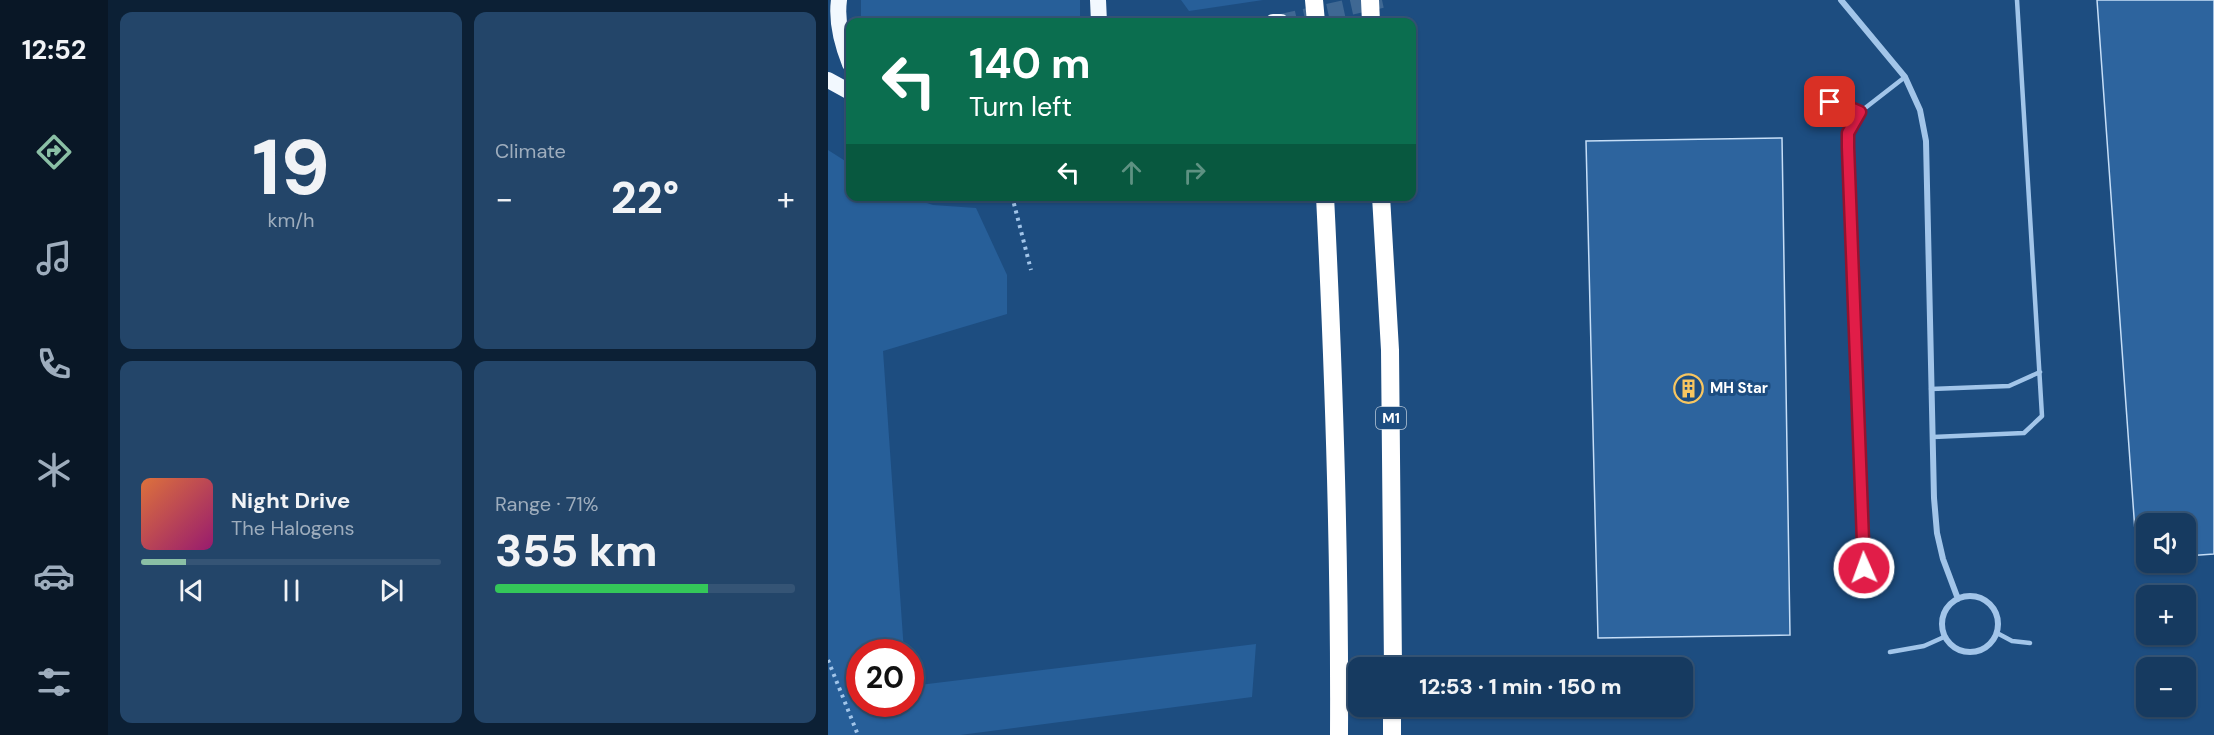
<!DOCTYPE html>
<meta charset="utf-8">
<style>
body{margin:0;font-family:"DM Sans",sans-serif;background:#234569;color:#f1f3f6;height:100vh;display:flex;flex-direction:column;font-size:22px;white-space:nowrap}
*{box-sizing:border-box;margin:0}
p{font-size:20px;color:#9eadbd}
.icon{flex:none;width:33px;height:33px;fill:none;stroke:currentColor;stroke-width:2;stroke-linecap:round;stroke-linejoin:round}
.map{position:relative;flex:1;overflow:hidden}
.panel{display:flex;flex-direction:column;gap:12px;padding:12px;background:#0c2035;width:720px}
.panel>*{flex:none}
.banner{position:absolute;left:18px;top:18px;width:570px;height:183px;border-radius:12px;box-shadow:0 2px 4px #0004,0 0 0 2px #355475;background:#0b6e4f;color:#fff;overflow:hidden}
.tools{position:absolute;left:1308px;top:513px;display:grid;gap:12px}
.tools a{display:grid;place-items:center;width:60px;height:60px;border-radius:12px;background:#163a60;box-shadow:0 2px 4px #0004,0 0 0 2px #355475;font-size:30px}
.speed{position:absolute;left:18px;top:639px;display:flex;gap:12px;font-size:30px;font-weight:700;text-align:center}
.speed>*{display:grid;place-content:center;width:78px;height:78px;border-radius:50%;background:#163a60;box-shadow:0 2px 4px #0004,0 0 0 2px #355475;line-height:1}
.speed .limit{border:9px solid #d22;background:#fff;color:#111}
.pin{position:absolute;display:grid;place-items:center;width:51px;height:51px;color:#fff;margin:-26px;border-radius:12px;box-shadow:0 3px 9px #0006}
.me{position:absolute;width:66px;margin:-33px;rotate:358deg;stroke-linejoin:round;filter:drop-shadow(0 0 4px #0008)}
.turn{display:flex;align-items:center;gap:21px;height:126px;padding:0 24px;font-size:27px}
.turn .icon{width:78px;height:78px;stroke-width:2.5}
.turn b{display:block;font-size:42px;line-height:51px}
.lanes{display:flex;align-items:center;height:57px;padding:0 24px;background:#0003;justify-content:center;gap:30px;direction:ltr}
.lanes .off{opacity:.35}
.big{font-size:45px;font-weight:800;line-height:1.1}
.panel .widget{flex:1;display:flex;flex-direction:column;justify-content:center;gap:9px;min-width:0;padding:0 21px;border-radius:12px;background:#234569}
.panel .dial{align-items:center;gap:0}
.dial b{font-size:78px;line-height:1}
.song{display:flex;align-items:center;gap:18px}
.cover{width:72px;height:72px;border-radius:9px;background:linear-gradient(135deg,hsl(20 70% 55%),hsl(320 70% 35%))}
.played{height:6px;border-radius:3px;background:linear-gradient(90deg,#8abfa5 15%,#355475 15%)}
.keys{display:flex;justify-content:space-around;direction:ltr}
.heat{display:flex;justify-content:space-between;align-items:center;font-size:33px;direction:ltr}
.charge{height:9px;border-radius:4px;background:linear-gradient(90deg,#34c759 71%,#355475 0)}
.panel .tiles{flex:1;display:grid;gap:12px;grid-template-columns:repeat(2,1fr)}
.trip{position:absolute;left:520px;top:657px;width:345px;height:60px;border-radius:12px;background:#163a60;box-shadow:0 2px 4px #0004,0 0 0 2px #355475;font-weight:800;line-height:60px;text-align:center}
main{display:flex;flex:1;min-height:0}
.menu{display:flex;flex-direction:column;width:108px;justify-content:space-around;align-items:center;background:#091726;color:#9eadbd}
.menu .icon{width:42px;height:42px}
.menu .active{color:#8abfa5}
.menu b{font-size:27px;color:#f1f3f6}
.map>svg:first-child{display:block}
</style>
<main>
<nav class="menu">
<b>12:52</b>
<svg class="icon active" aria-label="directions" viewBox="0 0 24 24"><path d="M12 3l9 9-9 9-9-9zM9 14v-3h6M13 9l2 2-2 2"/></svg>
<svg class="icon" aria-label="music" viewBox="0 0 24 24"><path d="M9 18V5l10-2v13"/><circle cx="6" cy="18" r="3"/><circle cx="16" cy="16" r="3"/></svg>
<svg class="icon" aria-label="phone" viewBox="0 0 24 24"><path d="M5 4h4l2 5-3 2q2 4 5 5l2-3 5 2v4C11 20 4 13 5 4z"/></svg>
<svg class="icon" aria-label="climate" viewBox="0 0 24 24"><path d="M12 3v18M4 7l16 10M4 17L20 7"/></svg>
<svg class="icon" aria-label="car" viewBox="0 0 24 24"><path d="M5 17H2v-5l4-1 3-4h7l3 4 3 1v5h-3M9 17h6M6 11h13"/><circle cx="7" cy="17" r="2"/><circle cx="17" cy="17" r="2"/></svg>
<svg class="icon" aria-label="filters" viewBox="0 0 24 24"><path d="M4 7h16M4 17h16"/><circle cx="9" cy="7" r="2"/><circle cx="15" cy="17" r="2"/></svg>
</nav>
<section class="panel">
<div class="tiles">
<div class="widget dial"><b>19</b><p>km/h</p></div>
<div class="widget"><p>Climate</p>
<div class="heat"><a>−</a><b class="big">22°</b><a>+</a></div>
</div>
<div class="widget">
<div class="song"><i class="cover"></i><div><b>Night Drive</b><p>The Halogens</p></div></div>
<div class="played"></div>
<div class="keys"><svg class="icon" aria-label="previous" viewBox="0 0 24 24"><path d="M18 5L8 12l10 7zM5 5v14"/></svg><svg class="icon" aria-label="pause" viewBox="0 0 24 24"><path d="M8 5v14M16 5v14"/></svg><svg class="icon" aria-label="next" viewBox="0 0 24 24"><path d="M6 5l10 7-10 7zM19 5v14"/></svg></div>
</div>
<div class="widget"><p>Range · 71%</p><b class="big">355 km</b><div class="charge"></div></div>
</div>
</section>
<div class="map">
<svg width="1386" height="735" viewBox="0 0 1386 735">
<rect width="100%" height="100%" fill="#1d4d80"/>
<path fill="#275f99" d="M33,0H252V22H33Z
M353,0H435L361,11Z
M0,150L22,164V196L80,197L105,205L148,208L179,275V314L55,351L76,652H32V704H82L83,686L428,644L424,697L132,735H0Z"/>
<path fill="#2d649e" stroke="#c6def7" stroke-width="1.5" d="M1269,0H1386V554L1358,556V524H1318V558L1309,559Z
M954,138L962,635L770,638L758,141Z"/>
<g fill="none" stroke-linecap="round" stroke-linejoin="round">
<path stroke="#3f6893" stroke-width="16" stroke-dasharray="16 8" stroke-linecap="butt" d="M453,22L554,0"/>
<path stroke="#a2c5e9" stroke-width="4" stroke-dasharray="3 4.5" stroke-linecap="butt" d="M184,196L203,270
M0,660L30,735"/>
<path stroke="#a2c5e9" stroke-width="4.5" d="M1002,102L1016,105L1032,112
M1103,389L1181,386L1212,372
M1105,437L1196,433L1214,416L1189,0
M1036,569L1020,133L1032,112L1077,77
M1169,633L1184,641L1202,643
M1062,652L1096,646L1116,637"/>
<path stroke="#a2c5e9" stroke-width="6" d="M1013,0L1077,77L1092,110L1098,141L1106,498L1109,533L1115,559L1130,599
M1114 624a28 28 0 1 1 56 0a28 28 0 1 1-56 0Z"/>
<path stroke="#f2f8fe" stroke-width="16" d="M11,0C8,22 14,44 22,64
M270,0L271,22
M445,22H453
M0,80L22,92"/>
<path stroke="#fff" stroke-width="18" d="M486,0L488,22
M542,0L543,22
M497,196C506,376 512,555 511,735
M553,196L562,350L565,668
M564,735V706"/>
</g>
<g fill="none" stroke-linecap="round" stroke-linejoin="round">
<defs>
<path id="route" d="M1002,102L1016,105L1032,112L1020,133V147L1036,568"/>
</defs>
<use href="#route" stroke="#92132f" stroke-width="15"/>
<use href="#route" stroke="#e11d48" stroke-width="10"/>
</g>
<defs>
<symbol id="building-ring" viewBox="-11 -11 22 22"><circle r="9.5" fill="#1d4d80" stroke="#f8c660" stroke-width="1.5"/><path d="M-4-6H4V6H1V3H-1V6H-4ZM-2.5-4.3h1.7v1.8h-1.7ZM.8-4.3h1.7v1.8H.8ZM-2.5-1h1.7V.8h-1.7ZM.8-1h1.7V.8H.8Z" fill="#f8c660"/></symbol>
</defs>
<g fill-rule="evenodd">
<use href="#building-ring" x="844" y="372" width="33" height="33"/>
</g>
<g text-anchor="middle" dominant-baseline="central" stroke-width="6" stroke-linejoin="round" paint-order="stroke">
<rect fill="#1d4d80" stroke="#bbcad9" stroke-width="1.5" x="548" y="407" width="30" height="22" rx="4.5"/>
<g font-size="14" font-weight="bold" fill="#fff">
<text x="563" y="418">M1</text>
</g>
<g font-size="15" font-weight="bold" fill="#fff" stroke="#1d4d80" text-anchor="start">
<text x="882" y="388">MH Star</text>
</g>
</g>
</svg>
<div class="tools">
<a><svg class="icon" aria-label="sound" viewBox="0 0 24 24"><path d="M4 9h4l5-4v14l-5-4H4zM17 9q2 3 0 6"/></svg></a>
<a>+</a>
<a>−</a>
</div>
<div class="speed"><div class="limit">20</div></div>
<div class="pin" style="left:1002px;top:102px;background:#d93025"><svg class="icon" aria-label="arrive" viewBox="0 0 24 24"><path d="M6 21V4h12l-3 4 3 4H6"/></svg></div>
<svg class="me" style="left:1036px;top:568px" viewBox="-20 -20 40 40"><circle r="17" fill="#e11d48" stroke="#fff" stroke-width="3"/><path d="M0-11L8 9 0 5-8 9z" fill="#fff"/></svg>
<div class="trip">12:53 · 1 min · 150 m</div>
<div class="banner">
<div class="turn"><svg class="icon" aria-label="left" viewBox="0 0 24 24"><path d="M17 20v-9H6M10 6l-5 5 5 5"/></svg><div><b>140 m</b>Turn left</div></div>
<div class="lanes"><svg class="icon" aria-label="left" viewBox="0 0 24 24"><path d="M17 20v-9H6M10 6l-5 5 5 5"/></svg><svg class="icon off" aria-label="ahead" viewBox="0 0 24 24"><path d="M12 20V5M6 11l6-6 6 6"/></svg><svg class="icon off" aria-label="right" viewBox="0 0 24 24"><path d="M7 20v-9h11M14 6l5 5-5 5"/></svg></div>
</div>
</div>
</main>
